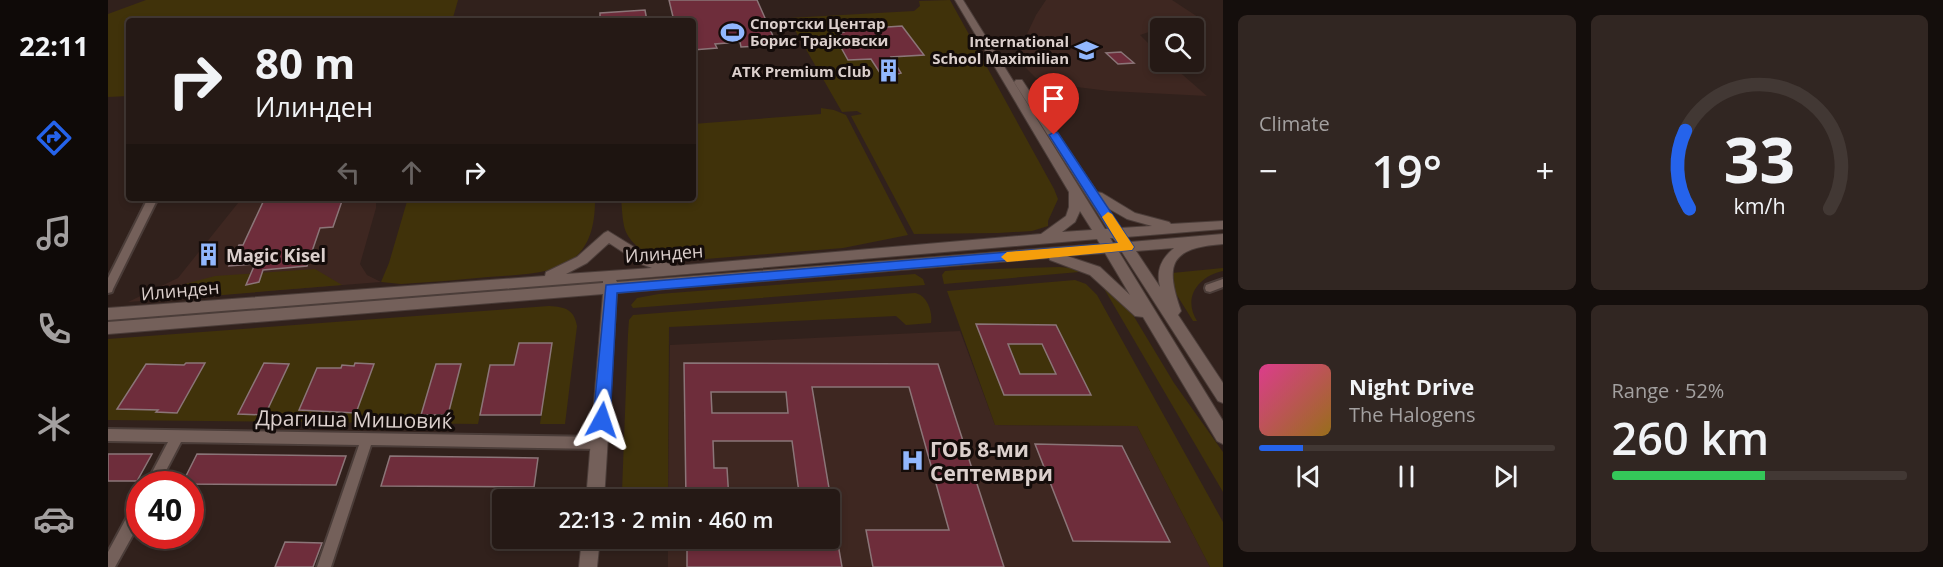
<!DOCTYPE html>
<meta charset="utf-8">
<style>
body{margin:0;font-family:"Open Sans",sans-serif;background:#312622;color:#f1f3f6;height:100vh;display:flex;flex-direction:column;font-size:22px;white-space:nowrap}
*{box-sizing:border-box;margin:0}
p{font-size:20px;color:#a3a0a0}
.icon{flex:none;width:33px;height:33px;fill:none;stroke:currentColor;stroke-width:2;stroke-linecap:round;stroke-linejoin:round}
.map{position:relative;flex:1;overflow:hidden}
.panel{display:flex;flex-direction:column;gap:15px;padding:15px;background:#140e0c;width:720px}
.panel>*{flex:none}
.hud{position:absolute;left:18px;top:18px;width:570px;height:183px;border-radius:6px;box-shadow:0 3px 9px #0003,0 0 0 2px #423834;background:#251915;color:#f1f3f6;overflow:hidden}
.tools{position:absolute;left:1042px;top:18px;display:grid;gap:12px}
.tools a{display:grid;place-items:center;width:54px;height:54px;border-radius:6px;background:#251915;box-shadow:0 3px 9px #0003,0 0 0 2px #423834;font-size:30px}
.speed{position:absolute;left:18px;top:471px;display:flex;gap:12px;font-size:30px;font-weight:700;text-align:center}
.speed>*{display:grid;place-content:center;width:78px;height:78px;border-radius:50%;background:#251915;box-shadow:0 3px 9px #0003,0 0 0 2px #423834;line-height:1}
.speed .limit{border:9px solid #d22;background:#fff;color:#111}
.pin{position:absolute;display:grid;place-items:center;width:51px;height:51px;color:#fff;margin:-62px -26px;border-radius:50% 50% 50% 0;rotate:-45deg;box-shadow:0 0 6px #0007}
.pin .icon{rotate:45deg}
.me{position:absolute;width:66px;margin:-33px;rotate:5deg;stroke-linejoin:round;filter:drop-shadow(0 0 4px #0008)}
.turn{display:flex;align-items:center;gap:21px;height:126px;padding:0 30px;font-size:27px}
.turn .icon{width:78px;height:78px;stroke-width:2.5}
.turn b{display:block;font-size:42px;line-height:51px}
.lanes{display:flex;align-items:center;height:57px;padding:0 30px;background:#0003;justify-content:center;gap:30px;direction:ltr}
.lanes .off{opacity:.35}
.big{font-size:45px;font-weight:600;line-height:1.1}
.panel .tile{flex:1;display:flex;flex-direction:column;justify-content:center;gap:9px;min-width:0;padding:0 21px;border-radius:9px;background:#312622}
.panel .dial{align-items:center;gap:0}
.dial svg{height:156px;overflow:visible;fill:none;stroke:#423834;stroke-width:7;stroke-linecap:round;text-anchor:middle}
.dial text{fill:#f1f3f6;stroke:none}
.song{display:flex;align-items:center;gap:18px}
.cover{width:72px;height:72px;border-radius:9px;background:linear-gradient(135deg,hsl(330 70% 55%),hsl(40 70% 35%))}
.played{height:6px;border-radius:3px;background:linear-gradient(90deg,#2563eb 15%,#423834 15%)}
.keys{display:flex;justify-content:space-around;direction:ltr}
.heat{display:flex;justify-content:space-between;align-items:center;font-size:33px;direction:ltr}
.charge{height:9px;border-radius:4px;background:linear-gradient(90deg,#34c759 52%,#423834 0)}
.panel .tiles{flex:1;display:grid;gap:15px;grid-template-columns:repeat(2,1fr)}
.trip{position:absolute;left:384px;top:489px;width:348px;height:60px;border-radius:6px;background:#251915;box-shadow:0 3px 9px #0003,0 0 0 2px #423834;font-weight:600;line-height:60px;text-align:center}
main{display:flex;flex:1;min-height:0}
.menu{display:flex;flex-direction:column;width:108px;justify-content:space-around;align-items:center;background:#0f0a08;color:#a3a0a0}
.menu .icon{width:42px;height:42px}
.menu .current{color:#2563eb}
.menu b{font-size:27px;color:#f1f3f6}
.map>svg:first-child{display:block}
</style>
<main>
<nav class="menu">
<b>22:11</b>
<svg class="icon current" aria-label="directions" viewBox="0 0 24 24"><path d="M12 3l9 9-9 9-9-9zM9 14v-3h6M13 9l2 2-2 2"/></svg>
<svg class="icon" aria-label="music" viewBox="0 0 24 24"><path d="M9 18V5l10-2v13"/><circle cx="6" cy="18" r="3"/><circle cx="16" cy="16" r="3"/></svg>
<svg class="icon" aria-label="phone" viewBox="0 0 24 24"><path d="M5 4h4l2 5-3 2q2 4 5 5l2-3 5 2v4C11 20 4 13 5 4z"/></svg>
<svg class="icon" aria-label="climate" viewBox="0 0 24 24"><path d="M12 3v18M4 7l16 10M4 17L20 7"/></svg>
<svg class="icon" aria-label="car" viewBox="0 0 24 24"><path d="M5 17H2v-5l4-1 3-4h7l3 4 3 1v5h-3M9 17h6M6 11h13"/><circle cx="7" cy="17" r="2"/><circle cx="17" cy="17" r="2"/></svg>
</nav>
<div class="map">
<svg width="1115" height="567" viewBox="0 0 1115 567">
<rect width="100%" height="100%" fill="#31211c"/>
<path fill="#3e2721" d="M938,0H1064L1096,21L1088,25L1053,28L1032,35L1053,56V62H1060L1099,96L1001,91L961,86L928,78L916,66L910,53L928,15Z
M134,198H268V208L252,264L259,275L273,282L20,302L70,278Z
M852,331L887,425L1029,426L1102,567H560V539L722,538V500L560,499L562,345Z"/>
<path fill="#40320a" d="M38,0H350L344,21H21V96L0,97V14Z
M842,0L946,189L950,199L940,221V226L924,231L890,233L806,234L743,116L754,114L749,111L734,112L680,18L806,11L812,6L811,1Z
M713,108L726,110L738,115L800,235L735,248L573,261C552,259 522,251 516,226C514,217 514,207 513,198H585V124L713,114Z
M300,198H487C488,274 439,273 380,277C351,280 322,282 293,284L273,282L281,263Z
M951,267L963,268L971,272L836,284L834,275L837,271L849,270Z
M1115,268V271C1091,276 1074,297 1089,321H1085L1067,292L1064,273Z
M207,269L234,285L43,301L77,284L107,276Z
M807,274L815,279L817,285L525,308L523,305L529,298L551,294Z
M967,280L978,284L989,295L1115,522V567H1102L1029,426L887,425L839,291Z
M991,280L1022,310L1066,383L1115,452V492Z
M390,288L391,291L363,295L0,323V320Z
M807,293C819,295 825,312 823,323L798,325L788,316L561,327L560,497L557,499H525L514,492L520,334L521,320L525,315Z
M441,306C457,307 466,309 469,326L457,424H432L443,343H411L406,365H382L370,424L0,420V339Z"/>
<path fill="#6e2d3b" stroke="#8b7578" stroke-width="1.5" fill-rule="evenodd" d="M561,0H649L669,45L633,47L632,42L607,44L609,48L585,50V21H566Z
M537,10L539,21H492V13Z
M794,26L816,55L783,57L793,73L786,75L774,76L763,59L740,60L730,42H733L730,37H734L732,33L736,32L735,30Z
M1013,52L1026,63L1010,64L998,53Z
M185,198H235L225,227L212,228L199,266L155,270L151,282L138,285L147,264L121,266L131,245H135L156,200Z
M868,324L948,325L983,395H896ZM900,344H934L948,374H912Z
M411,343H444L433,415H372L382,365H406Z
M78,363H97L69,413L48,412L50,410L9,409L38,364L76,365Z
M156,363L181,364L157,415L130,414Z
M247,363L266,364L248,413L191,410L209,368H233L234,365L246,366Z
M576,363L830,364L896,567H765L758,530H841L801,387H704L723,500H692L684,441H605L606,468H619L621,500H578ZM603,392H678L680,413H604Z
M328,364H353L340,415H313Z
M927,444L1014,446L1062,542L965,541Z
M0,454H44L29,481H0Z
M89,454L238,456L228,485L74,484Z
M282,456L430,458L426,487L273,486Z
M579,538H729L734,567H579Z
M177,542L214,543L205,567H167Z"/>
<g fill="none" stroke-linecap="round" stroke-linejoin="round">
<defs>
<path id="minor" d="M40,198H50L5,289L4,292L0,293V278Z
M1115,279V287L1102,292L1098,291L1097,288L1098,285Z
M0,429L492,437L497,439L498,443L497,447L492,449L263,445L223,567H209L251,445L73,442L51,484H38L60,442L0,441Z
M32,500V522L7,567H0V552L27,502Z"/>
<path id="tertiary" d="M847,0H855L997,229H1000L906,82L908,80H914L989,192L994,193L1027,213L1061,222L1063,224L1115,221V229L1018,237L1022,242L1115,234V244C1063,248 1056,263 1073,311L1070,315L1115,383V403L1110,401L1014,252H1011L1115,421V444L1109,441L1035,317L1027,316L982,275L942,260L941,258L509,293L496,500H478L495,294L0,334V322L495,283V281L0,320V308L437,276L438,272L469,257L496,233L500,231L542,257L567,266L933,234L958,216L961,207V192ZM998,207L1019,219L1044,226L1013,228ZM972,211L984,230L954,232L967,222ZM1002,238H1005L1009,243H1005ZM989,239L992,244L509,282L508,280ZM501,243L533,264L544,268L458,274L479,263ZM1066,248C1053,259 1048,270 1052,287L1028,251ZM997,253L1022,295L992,267L959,256Z
M474,538H492L489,567H471Z"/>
</defs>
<use href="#minor" stroke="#4b3d39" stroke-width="4"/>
<use href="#tertiary" stroke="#4b3d39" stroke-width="2"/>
<use href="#minor" fill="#74605a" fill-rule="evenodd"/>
<use href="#tertiary" fill="#74605a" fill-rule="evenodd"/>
</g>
<path fill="#2563eb" stroke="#184099" stroke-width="1.5" d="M946,132L950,133L1026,247L1024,250L509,293L502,420L499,426L494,428L488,426L485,420L498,285L1010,243L941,135Z"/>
<path fill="#f59e0b" d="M1000,212L1004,214L1026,247L1024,250L899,262L893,257L899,252L1010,243L994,217Z"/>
<defs>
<symbol id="stadium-bare" viewBox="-9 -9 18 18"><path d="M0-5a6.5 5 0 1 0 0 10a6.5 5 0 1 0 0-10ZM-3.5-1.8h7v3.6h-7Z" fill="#92b7fd" stroke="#140c0a" stroke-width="2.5" paint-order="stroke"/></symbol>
<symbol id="school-bare" viewBox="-9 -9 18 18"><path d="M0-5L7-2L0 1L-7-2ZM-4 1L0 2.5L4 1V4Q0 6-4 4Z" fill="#92b7fd" stroke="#140c0a" stroke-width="2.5" paint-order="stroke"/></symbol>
<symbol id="building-bare" viewBox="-9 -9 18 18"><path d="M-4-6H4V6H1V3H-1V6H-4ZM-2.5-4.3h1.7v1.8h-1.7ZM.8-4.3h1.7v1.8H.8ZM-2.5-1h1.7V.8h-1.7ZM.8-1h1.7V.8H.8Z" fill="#92b7fd" stroke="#140c0a" stroke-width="2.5" paint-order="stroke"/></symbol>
<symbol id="hospital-bare" viewBox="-9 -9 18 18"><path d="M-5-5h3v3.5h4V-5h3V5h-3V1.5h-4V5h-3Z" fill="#92b7fd" stroke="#140c0a" stroke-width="2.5" paint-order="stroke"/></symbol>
</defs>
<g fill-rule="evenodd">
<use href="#stadium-bare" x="608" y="16" width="33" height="33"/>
<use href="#school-bare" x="962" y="34" width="33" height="33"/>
<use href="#building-bare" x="764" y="54" width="33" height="33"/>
<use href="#building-bare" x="84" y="238" width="33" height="33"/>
<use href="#hospital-bare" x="788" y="444" width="33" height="33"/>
</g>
<g text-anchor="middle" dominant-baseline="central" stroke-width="6" stroke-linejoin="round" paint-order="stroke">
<g font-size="15" font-weight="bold" fill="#dbcfcc" stroke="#140c0a" text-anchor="end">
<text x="642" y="23" text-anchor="start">Спортски Центар<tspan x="642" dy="17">Борис Трајковски</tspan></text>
<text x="961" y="41">International<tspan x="961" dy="17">School Maximilian</tspan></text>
<text x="763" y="71">ATK Premium Club</text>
</g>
<g font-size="18" fill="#dbcfcc" stroke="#140c0a">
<text transform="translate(556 253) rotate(-4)">Илинден</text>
<text transform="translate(72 290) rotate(-5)">Илинден</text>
</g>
<g font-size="18" font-weight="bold" fill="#dbcfcc" stroke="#140c0a" text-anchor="start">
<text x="118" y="255">Magic Kisel</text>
</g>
<g font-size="21" fill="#dbcfcc" stroke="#140c0a">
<text transform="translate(246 419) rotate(1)">Драгиша Мишовиќ</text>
</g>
<g font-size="21" font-weight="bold" fill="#dbcfcc" stroke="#140c0a" text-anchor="start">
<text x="822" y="449">ГОБ 8-ми<tspan x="822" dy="24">Септември</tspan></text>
</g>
</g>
</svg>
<div class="tools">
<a><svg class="icon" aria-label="search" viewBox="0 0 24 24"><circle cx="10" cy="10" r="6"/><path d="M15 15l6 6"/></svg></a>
</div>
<div class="speed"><div class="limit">40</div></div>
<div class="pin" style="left:946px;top:135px;background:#d93025"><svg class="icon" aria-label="arrive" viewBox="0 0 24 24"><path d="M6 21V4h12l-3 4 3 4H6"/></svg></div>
<svg class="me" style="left:494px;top:420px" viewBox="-20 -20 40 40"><path d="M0-17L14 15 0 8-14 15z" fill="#2563eb" stroke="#fff" stroke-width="4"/></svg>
<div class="trip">22:13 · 2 min · 460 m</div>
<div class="hud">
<div class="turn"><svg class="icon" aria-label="right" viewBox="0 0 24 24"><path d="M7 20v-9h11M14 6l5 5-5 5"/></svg><div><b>80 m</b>Илинден</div></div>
<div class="lanes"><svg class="icon off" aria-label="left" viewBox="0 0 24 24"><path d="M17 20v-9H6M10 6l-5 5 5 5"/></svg><svg class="icon off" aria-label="ahead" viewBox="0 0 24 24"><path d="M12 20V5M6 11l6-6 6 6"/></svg><svg class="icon" aria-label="right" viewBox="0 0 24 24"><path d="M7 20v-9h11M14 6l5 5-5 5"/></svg></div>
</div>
</div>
<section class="panel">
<div class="tiles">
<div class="tile"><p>Climate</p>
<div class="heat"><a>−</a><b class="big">19°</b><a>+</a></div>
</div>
<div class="tile dial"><svg viewBox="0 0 100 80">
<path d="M14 69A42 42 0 1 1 86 69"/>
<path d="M14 69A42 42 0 0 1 12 29" stroke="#2563eb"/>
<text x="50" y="56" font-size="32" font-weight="700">33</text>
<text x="50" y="72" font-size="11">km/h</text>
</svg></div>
<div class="tile">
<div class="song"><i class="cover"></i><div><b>Night Drive</b><p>The Halogens</p></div></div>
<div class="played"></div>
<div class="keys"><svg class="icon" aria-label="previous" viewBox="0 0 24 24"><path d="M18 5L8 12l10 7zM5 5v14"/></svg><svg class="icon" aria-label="pause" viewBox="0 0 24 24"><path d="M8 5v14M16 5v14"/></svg><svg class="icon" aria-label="next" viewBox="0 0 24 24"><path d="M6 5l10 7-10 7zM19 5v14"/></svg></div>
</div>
<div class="tile"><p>Range · 52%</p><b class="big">260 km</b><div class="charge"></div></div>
</div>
</section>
</main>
